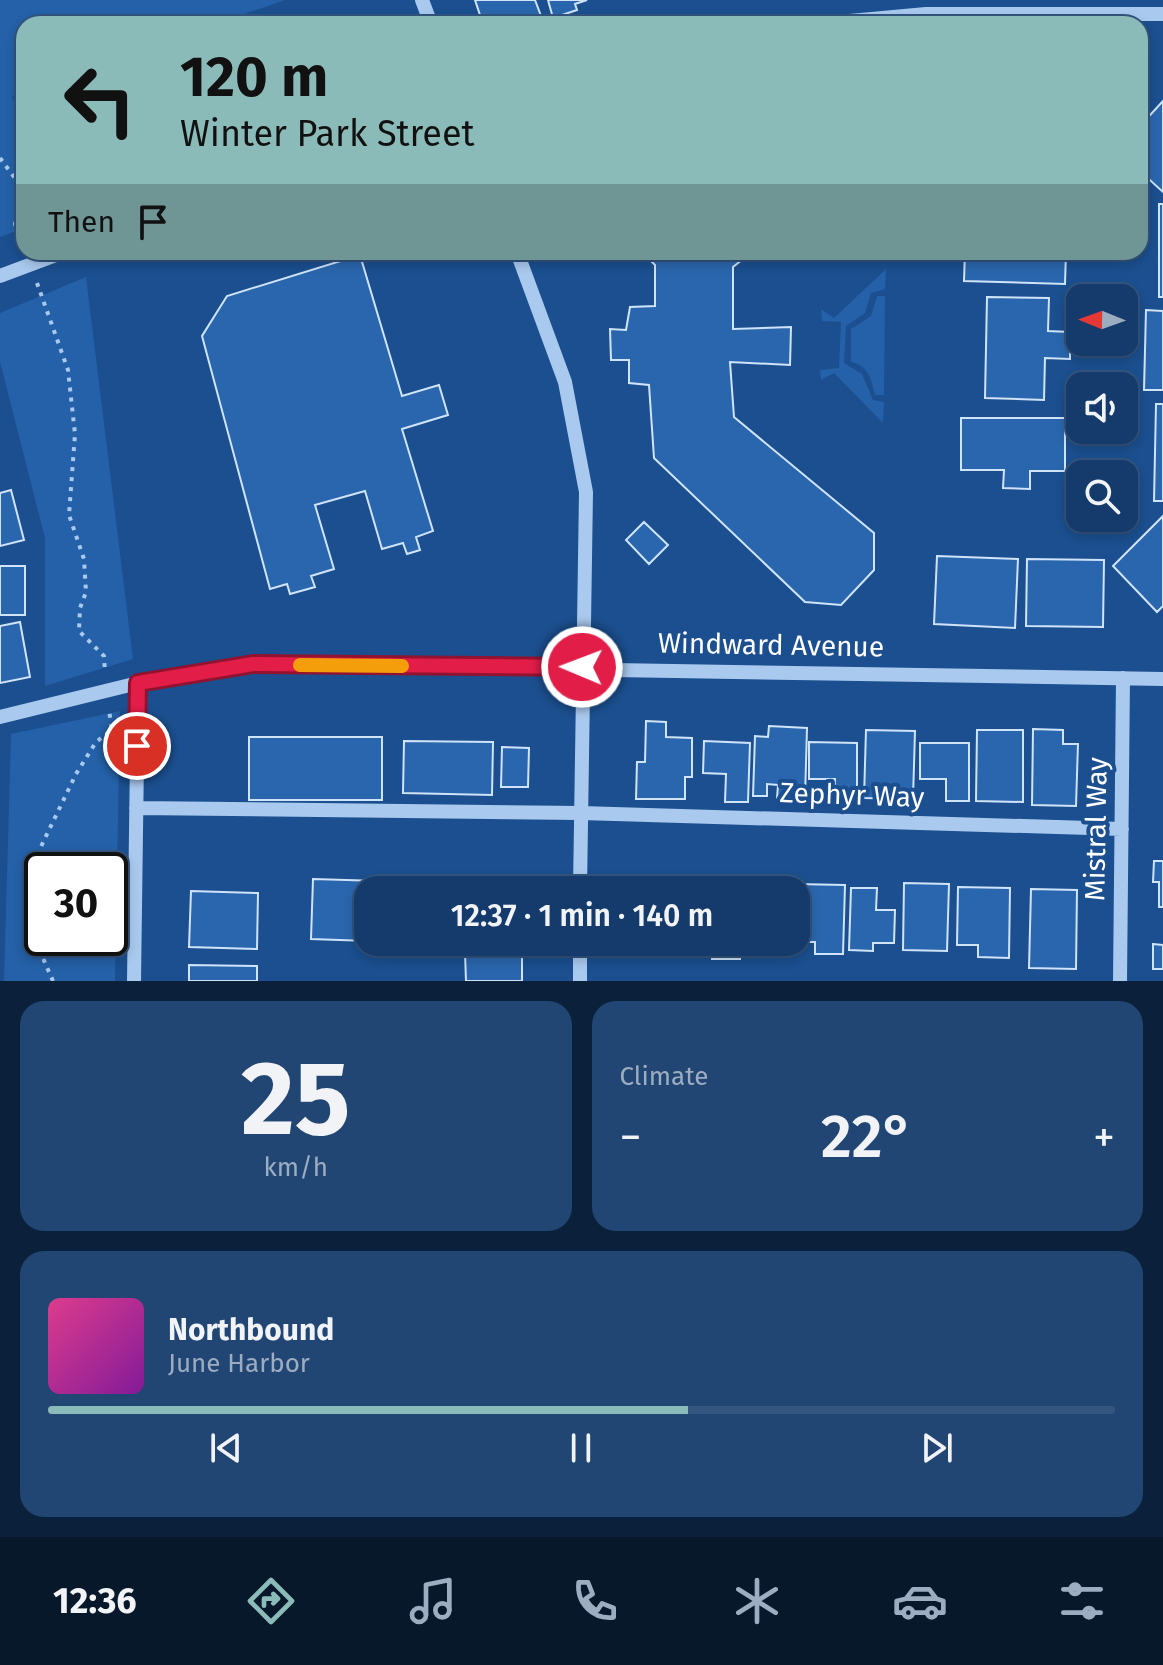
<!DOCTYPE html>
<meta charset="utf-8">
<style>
body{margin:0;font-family:"Fira Sans",sans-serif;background:#214673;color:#f1f3f6;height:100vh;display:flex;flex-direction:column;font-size:30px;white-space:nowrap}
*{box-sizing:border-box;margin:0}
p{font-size:26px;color:#9dadc1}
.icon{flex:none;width:44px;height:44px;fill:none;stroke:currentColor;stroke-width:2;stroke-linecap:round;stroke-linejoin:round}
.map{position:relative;height:981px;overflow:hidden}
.details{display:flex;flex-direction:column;gap:20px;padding:20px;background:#0b203b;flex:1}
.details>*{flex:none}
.banner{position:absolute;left:16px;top:16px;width:1132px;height:244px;border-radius:24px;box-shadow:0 4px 12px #0003,0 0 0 2px #33557e;background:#8bbbb9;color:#111;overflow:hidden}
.needle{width:52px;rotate:271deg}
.buttons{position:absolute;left:1066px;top:284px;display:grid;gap:16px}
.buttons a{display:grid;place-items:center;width:72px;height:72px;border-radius:16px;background:#143b6b;box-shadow:0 4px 12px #0003,0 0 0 2px #33557e;font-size:40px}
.speed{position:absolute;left:24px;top:852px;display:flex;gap:16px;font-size:40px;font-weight:700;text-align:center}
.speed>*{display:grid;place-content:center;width:104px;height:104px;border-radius:50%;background:#143b6b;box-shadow:0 4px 12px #0003,0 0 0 2px #33557e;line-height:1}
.speed .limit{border:4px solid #111;border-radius:12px;background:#fff;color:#111}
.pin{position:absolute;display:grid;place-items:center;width:68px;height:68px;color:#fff;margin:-34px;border:4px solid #fff;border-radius:50%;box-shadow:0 2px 8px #0007}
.me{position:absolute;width:88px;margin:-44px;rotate:271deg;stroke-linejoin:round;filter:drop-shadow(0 0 6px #0008)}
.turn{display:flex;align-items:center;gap:28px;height:168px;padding:0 32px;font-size:36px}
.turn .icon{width:104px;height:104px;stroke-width:2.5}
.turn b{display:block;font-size:56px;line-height:68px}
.then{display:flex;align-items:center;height:76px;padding:0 32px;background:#0003;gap:16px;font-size:30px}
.big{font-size:60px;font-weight:600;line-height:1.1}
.details .card{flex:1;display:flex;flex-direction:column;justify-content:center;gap:12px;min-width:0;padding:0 28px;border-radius:24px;background:#214673}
.details .dial{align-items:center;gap:0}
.dial b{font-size:104px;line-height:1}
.song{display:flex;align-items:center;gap:24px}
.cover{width:96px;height:96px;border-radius:12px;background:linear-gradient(135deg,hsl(330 70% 55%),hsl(290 70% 35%))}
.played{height:8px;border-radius:4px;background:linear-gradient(90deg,#8bbbb9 60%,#33557e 60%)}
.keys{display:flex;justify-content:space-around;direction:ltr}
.heat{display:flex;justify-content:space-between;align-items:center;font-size:44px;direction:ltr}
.details .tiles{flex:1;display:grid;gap:20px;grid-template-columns:1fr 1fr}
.card:last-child{grid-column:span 2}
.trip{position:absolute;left:354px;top:876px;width:456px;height:80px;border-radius:24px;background:#143b6b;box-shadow:0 4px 12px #0003,0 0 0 2px #33557e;font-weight:600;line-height:80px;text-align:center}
.menu{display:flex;height:128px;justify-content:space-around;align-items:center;background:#08182b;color:#9dadc1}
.menu .icon{width:56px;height:56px}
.menu .active{color:#8bbbb9}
.menu b{font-size:36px;color:#f1f3f6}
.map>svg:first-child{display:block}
</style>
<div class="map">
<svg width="1163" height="981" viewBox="0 0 1163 981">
<rect width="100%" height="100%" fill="#1b4f8f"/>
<path fill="#2461a8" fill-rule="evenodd" d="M0,0H285L216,24H24V91L12,96L24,127V228L0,237Z
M886,269L885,289L871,293L865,313L846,326L844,363L862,374L873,400L884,402L883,423L834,373L821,380L820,370L839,368L841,322L822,321L821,309L834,318Z
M86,277L133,659L45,686V538L0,362V313Z
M877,296H885L884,395H875C871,379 869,366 851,362V329L871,316Z
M120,711L115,981H4L11,734ZM110,870V938H42V870Z"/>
<path fill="#2a66ad" stroke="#cfe3fa" stroke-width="2" d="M475,0H535L544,24H483Z
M548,0H587L575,4L577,10L553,18Z
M1163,101V192L1140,171V126Z
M1159,204H1163V297H1159Z
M642,252H752L733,267V329L791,327L790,365L730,362L734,417L874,533V570L841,605L805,602L654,458L649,385L629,383V360H611L610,329L626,330L630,307L655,306V265Z
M965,252H1066L1065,284L964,281Z
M360,255L402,396L439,385L448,415L402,429L433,531L416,537L420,550L407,554L403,543L382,549L365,491L315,505L334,569L311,576L315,587L290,594L287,584L270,589L202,336L227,296Z
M987,297L1049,298L1048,331L1070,332V359L1045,358L1044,400L985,398Z
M1146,310L1163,311V390H1144Z
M1156,404H1163V501H1154Z
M961,418H1065V471H1030V489L1003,488L1004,470H961Z
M11,490L24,540L0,546V493Z
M1163,516V606L1157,612L1113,566Z
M644,522L668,545L649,564L626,540Z
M937,556L1018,559L1015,628L934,624Z
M1027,559L1104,560L1103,627L1026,626Z
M0,566H25V615H0Z
M20,622L30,677L0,683V626Z
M646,721L666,722V737L692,738V777H685V799H636L637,762H645Z
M769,726L807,728L805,799L777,798L778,785L767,784V796H753L755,736L768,737Z
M1033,729L1063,730V744H1078L1076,806L1032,805Z
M866,730L915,731L913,799L864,798Z
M977,730H1023V802L976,801Z
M249,737H382V800H249Z
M404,741L493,742L492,795L403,793Z
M704,741L750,743L748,802H725L726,774L703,773Z
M809,742L857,743V803H834L835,779H809Z
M920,743H969V801H946V779H920Z
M502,747L529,748L528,787H501Z
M1154,861H1163V907H1159V882H1153Z
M313,879L379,881L378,890H368V941L311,939Z
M463,879L534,880L533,890H463Z
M636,883L684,884L683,890H636Z
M904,883L949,884L947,951L903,950Z
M796,884L845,885L843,954H815V942H796Z
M433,885V890H397V886Z
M958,887L1010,888L1009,958L978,957V945H957Z
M851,888H877L876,910H895L894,943H873V951L849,950Z
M1031,889L1077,890L1076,969L1029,968Z
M191,891L258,893L257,949L189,947Z
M634,942H682L668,943V957H634Z
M713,942H741L740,959H712Z
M1153,944L1163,945V969H1153Z
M522,952V981H466L465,953Z
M189,965L257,966V981H189Z"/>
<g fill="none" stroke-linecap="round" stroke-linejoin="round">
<path stroke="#a9c9ee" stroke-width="4" stroke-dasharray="4 6" stroke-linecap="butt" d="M0,158L17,181L19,201L15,224L24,248
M37,283L68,370L75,434L69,515L84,559L86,592L80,608L79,631L104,656L105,673
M53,981L35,940L36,857L76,774L96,742L112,730L109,710"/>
<path stroke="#a9c9ee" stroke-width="14" d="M422,0L431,24
M817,24L926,14H1163
M517,252L565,382L586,492L580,890
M0,276L64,252
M0,717L138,683L253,664L1163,679
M136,808L581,813L1122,829
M134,981L138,683
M580,981V942
M1120,981L1123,678"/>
</g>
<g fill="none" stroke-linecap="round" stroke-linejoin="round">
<defs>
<path id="route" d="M137,746L138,683L253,664L582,667"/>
</defs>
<use href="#route" stroke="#92132f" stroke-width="20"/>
<use href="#route" stroke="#e11d48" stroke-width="14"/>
<path stroke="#f59e0b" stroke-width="14" d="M300,665L402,666"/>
</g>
<g text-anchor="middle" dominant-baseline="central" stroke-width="8" stroke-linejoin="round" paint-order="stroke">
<g font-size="28" fill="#fff" stroke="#1b4f8f">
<text transform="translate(771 645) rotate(1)">Windward Avenue</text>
<text transform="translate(852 795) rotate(2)">Zephyr Way</text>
<text transform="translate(1096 829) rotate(-89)">Mistral Way</text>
</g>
</g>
</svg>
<div class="buttons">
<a><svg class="needle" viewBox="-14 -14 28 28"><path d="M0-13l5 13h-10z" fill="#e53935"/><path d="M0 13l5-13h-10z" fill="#9dadc1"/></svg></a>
<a><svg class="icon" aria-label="sound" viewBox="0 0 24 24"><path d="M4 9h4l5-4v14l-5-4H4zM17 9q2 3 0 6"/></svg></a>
<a><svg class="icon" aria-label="search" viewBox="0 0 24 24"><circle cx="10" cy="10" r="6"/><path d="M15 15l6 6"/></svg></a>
</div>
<div class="speed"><div class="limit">30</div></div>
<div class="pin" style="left:137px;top:746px;background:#d93025"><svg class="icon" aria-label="arrive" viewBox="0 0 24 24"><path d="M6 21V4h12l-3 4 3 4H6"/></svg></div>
<svg class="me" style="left:582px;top:667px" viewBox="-20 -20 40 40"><circle r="17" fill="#e11d48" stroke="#fff" stroke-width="3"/><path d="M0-11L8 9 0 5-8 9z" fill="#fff"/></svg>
<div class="trip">12:37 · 1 min · 140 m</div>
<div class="banner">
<div class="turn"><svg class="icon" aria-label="left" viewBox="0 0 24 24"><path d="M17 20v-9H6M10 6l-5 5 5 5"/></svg><div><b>120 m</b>Winter Park Street</div></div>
<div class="then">Then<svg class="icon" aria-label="arrive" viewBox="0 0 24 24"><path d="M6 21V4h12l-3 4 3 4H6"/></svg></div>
</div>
</div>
<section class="details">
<div class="tiles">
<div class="card dial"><b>25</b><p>km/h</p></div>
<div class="card"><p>Climate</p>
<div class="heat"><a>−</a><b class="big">22°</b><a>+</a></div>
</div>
<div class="card">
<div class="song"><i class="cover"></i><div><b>Northbound</b><p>June Harbor</p></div></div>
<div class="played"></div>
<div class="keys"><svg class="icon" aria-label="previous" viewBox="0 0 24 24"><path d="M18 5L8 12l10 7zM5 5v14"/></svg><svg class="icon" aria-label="pause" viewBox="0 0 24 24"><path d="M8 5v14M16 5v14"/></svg><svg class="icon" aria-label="next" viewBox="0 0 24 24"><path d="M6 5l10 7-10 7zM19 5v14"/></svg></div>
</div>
</div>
</section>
<nav class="menu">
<b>12:36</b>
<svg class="icon active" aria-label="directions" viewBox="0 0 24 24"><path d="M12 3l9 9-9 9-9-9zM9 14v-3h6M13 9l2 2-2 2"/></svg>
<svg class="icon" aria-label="music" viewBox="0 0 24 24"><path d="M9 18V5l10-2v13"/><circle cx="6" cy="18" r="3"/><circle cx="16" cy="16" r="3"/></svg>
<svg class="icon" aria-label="phone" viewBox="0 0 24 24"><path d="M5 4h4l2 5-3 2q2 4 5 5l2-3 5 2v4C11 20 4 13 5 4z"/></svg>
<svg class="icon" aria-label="climate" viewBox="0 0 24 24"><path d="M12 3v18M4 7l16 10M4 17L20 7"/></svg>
<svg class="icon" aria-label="car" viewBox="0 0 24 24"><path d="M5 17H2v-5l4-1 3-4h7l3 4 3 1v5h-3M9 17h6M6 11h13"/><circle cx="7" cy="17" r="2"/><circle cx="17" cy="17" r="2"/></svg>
<svg class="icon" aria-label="filters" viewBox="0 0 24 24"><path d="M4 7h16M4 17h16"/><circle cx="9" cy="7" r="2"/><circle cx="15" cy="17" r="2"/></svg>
</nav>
